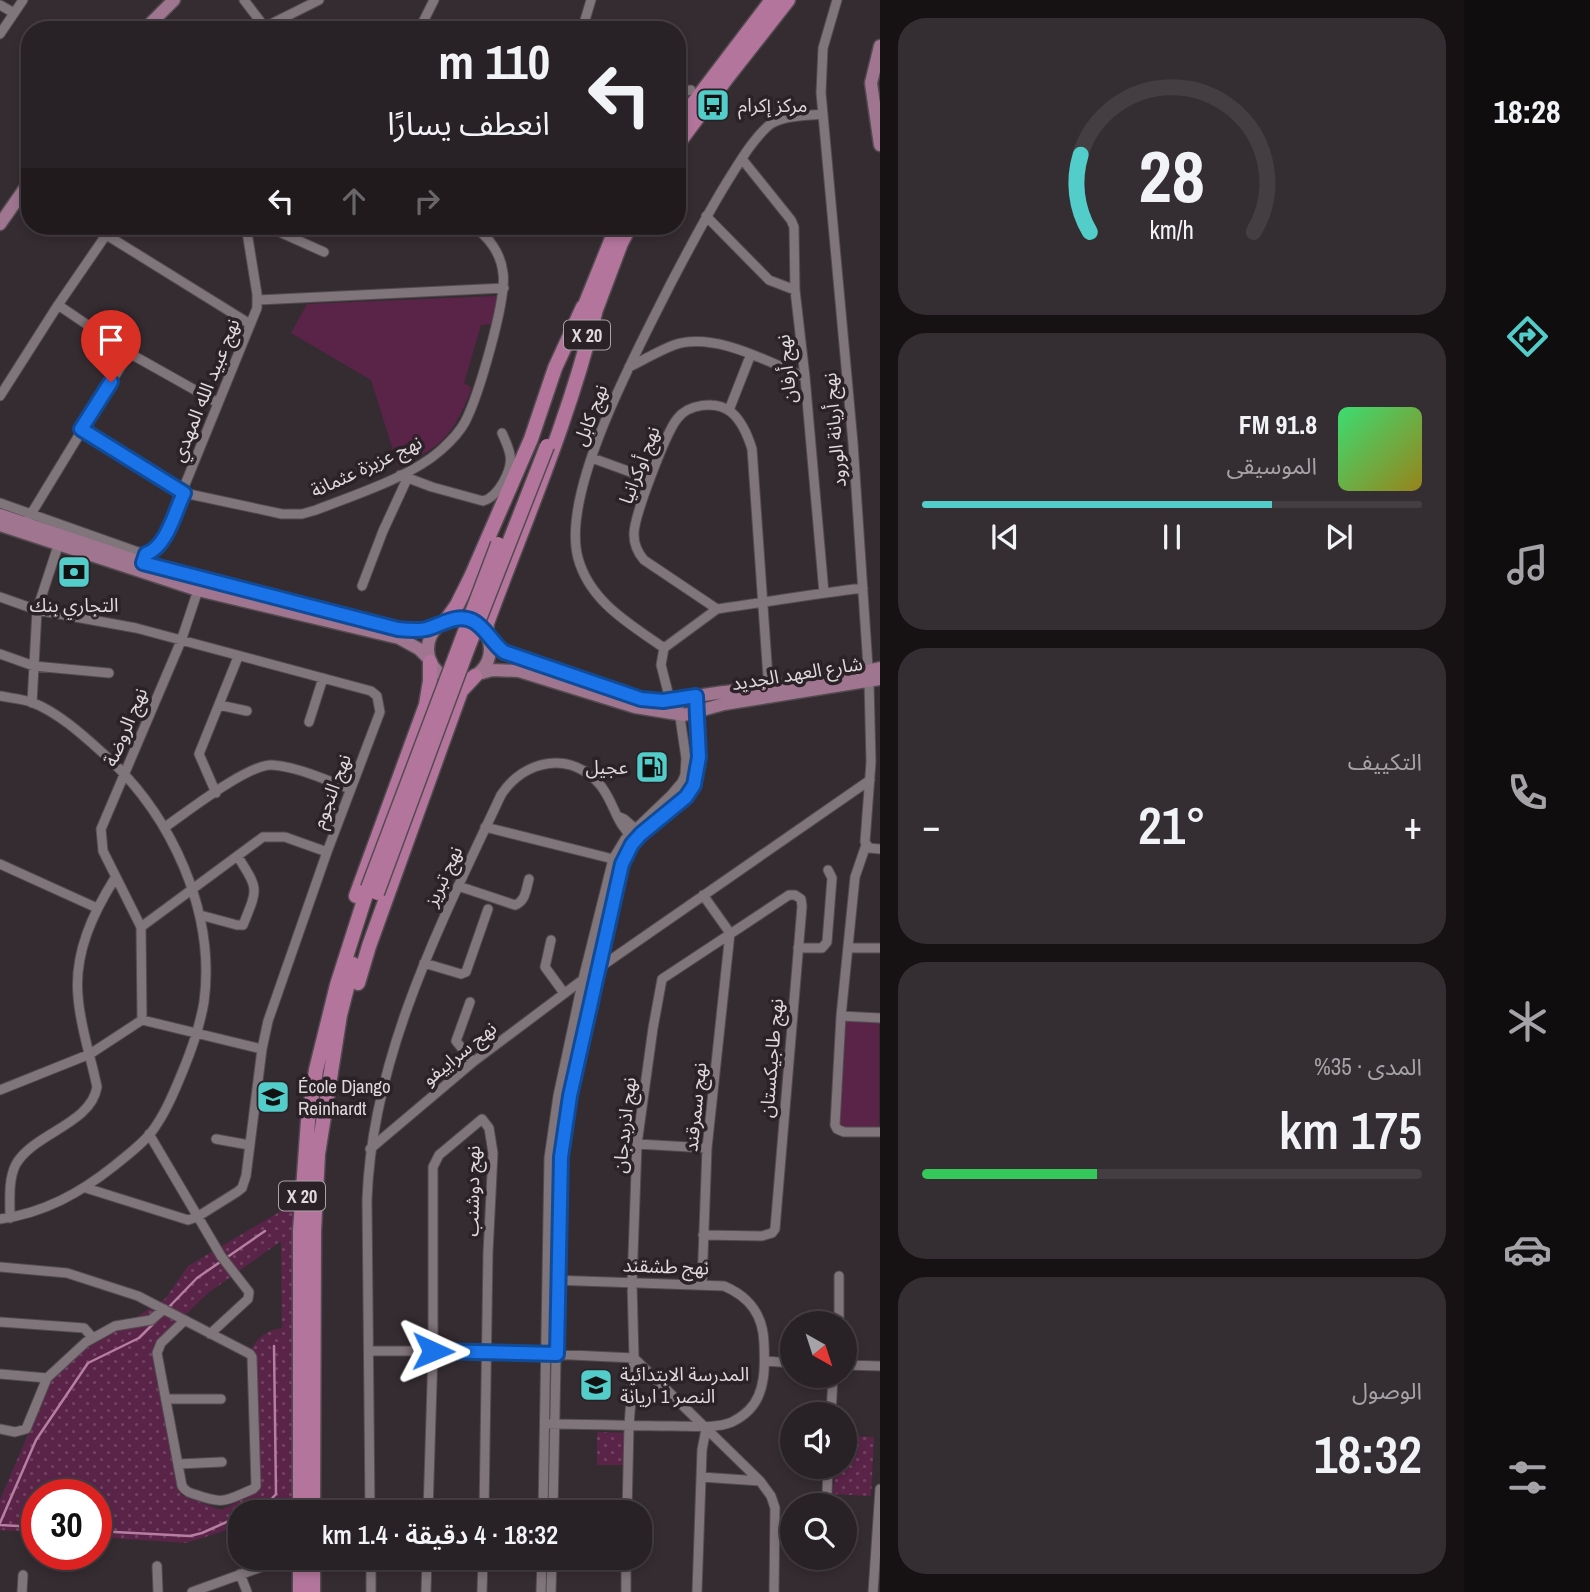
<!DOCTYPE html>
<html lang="ar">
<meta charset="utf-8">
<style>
body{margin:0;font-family:"Archivo Narrow","Noto Sans Arabic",sans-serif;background:#342e32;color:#f1f3f6;direction:rtl;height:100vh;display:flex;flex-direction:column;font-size:26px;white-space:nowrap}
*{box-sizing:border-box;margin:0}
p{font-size:23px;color:#a5a3a7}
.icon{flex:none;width:38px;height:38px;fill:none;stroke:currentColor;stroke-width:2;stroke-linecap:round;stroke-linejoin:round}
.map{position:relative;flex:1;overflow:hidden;direction:ltr}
.sheet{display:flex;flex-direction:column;gap:18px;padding:18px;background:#161214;width:584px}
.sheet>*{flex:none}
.guide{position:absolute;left:21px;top:21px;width:665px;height:214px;border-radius:28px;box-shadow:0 4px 10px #0003,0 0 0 2px #443e42;direction:rtl;background:#282125;color:#f1f3f6;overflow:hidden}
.needle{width:46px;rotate:141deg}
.controls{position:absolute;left:780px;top:1311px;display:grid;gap:14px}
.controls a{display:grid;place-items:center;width:77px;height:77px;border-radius:50%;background:#282125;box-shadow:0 4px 10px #0003,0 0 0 2px #443e42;font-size:35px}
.speed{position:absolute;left:21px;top:1479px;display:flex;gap:14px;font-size:35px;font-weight:700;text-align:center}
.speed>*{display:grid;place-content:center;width:91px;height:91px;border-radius:50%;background:#282125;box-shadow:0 4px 10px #0003,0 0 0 2px #443e42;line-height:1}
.speed .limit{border:10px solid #d22;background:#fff;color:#111}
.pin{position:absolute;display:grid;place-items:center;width:60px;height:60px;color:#fff;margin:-72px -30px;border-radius:50% 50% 50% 0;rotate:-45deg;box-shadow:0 0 7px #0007}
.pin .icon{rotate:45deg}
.me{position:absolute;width:77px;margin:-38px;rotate:91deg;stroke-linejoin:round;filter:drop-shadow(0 0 5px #0008)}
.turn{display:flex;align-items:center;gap:24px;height:147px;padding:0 21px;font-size:32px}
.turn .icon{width:91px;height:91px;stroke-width:2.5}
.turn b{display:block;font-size:49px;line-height:60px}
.lanes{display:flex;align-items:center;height:66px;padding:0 21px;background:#0003;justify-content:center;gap:35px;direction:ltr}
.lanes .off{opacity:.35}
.big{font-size:52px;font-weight:600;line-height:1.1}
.sheet .widget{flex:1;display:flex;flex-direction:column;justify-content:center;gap:10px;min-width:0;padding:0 24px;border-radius:28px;background:#342e32}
.sheet .dial{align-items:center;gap:0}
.dial svg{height:182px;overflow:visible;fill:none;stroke:#443e42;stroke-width:7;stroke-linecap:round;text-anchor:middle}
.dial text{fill:#f1f3f6;stroke:none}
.song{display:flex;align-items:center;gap:21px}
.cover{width:84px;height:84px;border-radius:10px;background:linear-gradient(135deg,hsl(140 70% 55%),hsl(50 70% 35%))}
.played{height:7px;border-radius:4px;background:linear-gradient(90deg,#53cdca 70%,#443e42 70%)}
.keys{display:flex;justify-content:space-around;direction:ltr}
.heat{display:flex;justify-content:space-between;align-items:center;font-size:38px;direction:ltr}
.charge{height:10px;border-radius:5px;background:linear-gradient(90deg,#34c759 35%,#443e42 0)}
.trip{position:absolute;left:228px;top:1500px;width:424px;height:70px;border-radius:28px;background:#282125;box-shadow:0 4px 10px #0003,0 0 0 2px #443e42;font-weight:600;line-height:70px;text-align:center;direction:rtl}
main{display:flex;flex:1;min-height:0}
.tabs{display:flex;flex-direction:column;width:126px;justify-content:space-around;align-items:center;background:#100d0f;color:#a5a3a7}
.tabs .icon{width:49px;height:49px}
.tabs .active{color:#53cdca}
.tabs b{font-size:32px;color:#f1f3f6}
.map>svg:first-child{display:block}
</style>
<main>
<nav class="tabs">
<b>18:28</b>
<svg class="icon active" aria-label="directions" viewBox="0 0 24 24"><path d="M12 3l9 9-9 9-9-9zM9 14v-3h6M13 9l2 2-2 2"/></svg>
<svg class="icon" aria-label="music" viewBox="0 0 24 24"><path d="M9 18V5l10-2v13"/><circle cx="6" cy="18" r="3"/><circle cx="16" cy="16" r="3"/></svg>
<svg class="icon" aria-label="phone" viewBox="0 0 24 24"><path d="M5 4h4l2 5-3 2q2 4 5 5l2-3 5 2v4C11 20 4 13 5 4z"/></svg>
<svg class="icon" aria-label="climate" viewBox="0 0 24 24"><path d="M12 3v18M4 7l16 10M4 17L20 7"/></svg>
<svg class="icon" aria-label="car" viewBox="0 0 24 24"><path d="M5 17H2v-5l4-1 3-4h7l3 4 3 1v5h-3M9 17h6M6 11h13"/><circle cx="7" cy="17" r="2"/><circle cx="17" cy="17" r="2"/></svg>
<svg class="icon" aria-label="filters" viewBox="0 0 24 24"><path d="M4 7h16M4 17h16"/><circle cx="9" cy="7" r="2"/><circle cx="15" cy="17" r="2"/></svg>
</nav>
<section class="sheet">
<div class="widget dial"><svg viewBox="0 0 100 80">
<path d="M14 69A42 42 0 1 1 86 69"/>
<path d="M14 69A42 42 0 0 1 10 35" stroke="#53cdca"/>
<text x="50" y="56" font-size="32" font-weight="700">28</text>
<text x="50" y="72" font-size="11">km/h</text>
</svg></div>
<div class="widget">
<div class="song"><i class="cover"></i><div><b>91.8 FM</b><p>الموسيقى</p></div></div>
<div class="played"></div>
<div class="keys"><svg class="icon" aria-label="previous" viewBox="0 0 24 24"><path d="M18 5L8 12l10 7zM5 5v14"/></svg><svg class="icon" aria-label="pause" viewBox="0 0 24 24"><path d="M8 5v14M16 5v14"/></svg><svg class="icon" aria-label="next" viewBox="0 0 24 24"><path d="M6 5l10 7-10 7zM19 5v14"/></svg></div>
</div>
<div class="widget"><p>التكييف</p>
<div class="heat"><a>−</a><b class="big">21°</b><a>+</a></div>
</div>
<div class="widget"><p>المدى · 35%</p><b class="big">175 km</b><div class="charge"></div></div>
<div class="widget"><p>الوصول</p><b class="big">18:32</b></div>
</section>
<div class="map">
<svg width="880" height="1592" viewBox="0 0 880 1592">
<defs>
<pattern id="grass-dots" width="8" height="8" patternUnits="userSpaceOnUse" patternTransform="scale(1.75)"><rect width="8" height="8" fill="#5a2448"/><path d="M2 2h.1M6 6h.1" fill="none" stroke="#714362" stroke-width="1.8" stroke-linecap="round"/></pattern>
</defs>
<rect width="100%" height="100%" fill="#352c31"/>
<path fill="url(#grass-dots)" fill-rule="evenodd" d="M296,1202L293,1509L283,1512H240V1526L186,1543L96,1537V1494H37V1532L0,1530V1500L52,1378L90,1346L165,1299L188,1266ZM281,1241L282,1328C268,1330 258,1336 251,1350L257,1356L259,1491L221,1510L181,1495L153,1346L208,1293Z
M597,1432L626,1433L625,1465H597Z
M845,1436L874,1437L871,1496L833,1494L835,1467L845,1466Z"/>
<path fill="#5a2448" d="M497,296L491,324L481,325L464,383L472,388C453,434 444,447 398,466L371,380L291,333L307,304Z
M846,1020L879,1022V1129L840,1127Z"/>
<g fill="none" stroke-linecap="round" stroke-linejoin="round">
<path stroke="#b67fa2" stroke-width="2.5" d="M167,1309L197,1278L265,1231
M249,1512L268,1503L276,1494L274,1346
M0,1523L36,1440L88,1363L139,1338L158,1319
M0,1525L37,1527
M96,1531L190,1536L202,1533L240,1516"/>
<defs>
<path id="minor" d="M244,0L267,30
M837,0L823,48L821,93L853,443L869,682L871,762L865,842L869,848L880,849
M0,5L14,13
M265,27L319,0
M419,30L434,0
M582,30L591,0
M0,34L23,0
M677,92L691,90
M742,159L791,220L794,227L795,290L805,377L824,593
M706,216L769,280L795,290
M92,226L250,324
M266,226L324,252
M258,300L504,288
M58,305L129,353L218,403
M629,367C644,360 658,351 674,345C714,331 768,362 805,377
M0,396L58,305L106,235
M729,410L751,354
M81,429L184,493L282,514H302L316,510C354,495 411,477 441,450C450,442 459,433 465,422C478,397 507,300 503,273C501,254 489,236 472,226
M592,458L650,479
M400,475L432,487L483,501C498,497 513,470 510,455C509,448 505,440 502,433
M0,503L138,552L150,553L162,541L257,308V294L246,226
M28,519L129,353
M362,586L383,531L407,479
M0,597L37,610L136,628L371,691L377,696L380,712L327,852L268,1021L262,1049L246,1176L242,1188L237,1192L197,1217L188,1220L86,1188
M664,648C630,624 590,602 578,558C560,491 639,347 670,285C690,247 709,210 732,174C742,158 753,140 767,127C779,115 807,116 823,114
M0,654L34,666L109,673
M769,692L752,449C748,436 742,421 731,412C716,400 688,404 677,419C666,433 633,518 634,535C634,545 638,553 644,560L717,609C766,602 814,594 863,588
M0,696C10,698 22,699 31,702C58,712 84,736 105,755C171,815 216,911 204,1002C200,1025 193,1046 184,1068C175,1090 165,1115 150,1134C140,1146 126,1156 114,1166C80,1193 44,1213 0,1219
M670,700L661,665L664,648L717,609
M32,703L37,610L58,546
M219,705L247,711
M309,722L323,678
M216,793L199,754L238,657
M617,816L624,819L638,831
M165,827C187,812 248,764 272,765C299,767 326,780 350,789
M485,827L613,859
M0,864L97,908
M458,886L515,905C526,901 526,889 529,879
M703,895L730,933
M200,915L237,925H243C258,888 259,890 238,857
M141,927L263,837H285L327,852
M551,940L545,967L564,993
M798,948H822L827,942L832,878L828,870
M848,948H880
M424,963L461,974L466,972L488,909
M596,970L870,780
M470,1002L456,1041L473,1062
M841,1016L855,877L866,845
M880,1018L841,1016L835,1125L837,1129L844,1132H880
M142,1020L262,1049
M0,1090L90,1054L142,1020L141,927L103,851L101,829L181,641L198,590
M149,1134L221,1256L249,1292L248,1299L210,1334
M216,1139L249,1145
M637,1144L707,1148
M370,1149L473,1062L585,978
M10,1218C10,1201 8,1179 16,1164C34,1133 91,1124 97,1087C91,1057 80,1027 78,996C74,953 93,913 115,878
M0,1267L67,1273L138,1296L250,1354L252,1357L256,1486L253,1489C227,1500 225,1505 197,1495C190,1493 186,1492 182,1486L157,1353L161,1343L185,1320
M702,1284L707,1148L730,933
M0,1322L84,1328L92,1337
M839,1323V1276
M370,1351H487L634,1358
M634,1358L760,1481L771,1496L775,1508L774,1592
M765,1361L793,1363
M845,1365L880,1366
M0,1374L47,1378
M166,1399H221
M831,1414L833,1376
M550,1424C591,1424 632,1426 673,1426C691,1426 715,1429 732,1422C738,1419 745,1414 749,1410C766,1393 765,1365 764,1343C763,1315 750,1297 724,1286L552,1280
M0,1429L15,1432L26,1429L47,1378L86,1342L115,1326L151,1320L164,1309
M179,1464L222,1462
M701,1477L760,1481
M827,1495L828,1466
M370,1512L367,1200C372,1056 441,923 501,795C524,759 572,750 601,786C616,806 614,821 635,840
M428,1512L433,1351V1167L439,1155L482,1119L489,1128L493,1153L488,1253L484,1512
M543,1512L549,1158L558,1096L583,979L613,859L625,839L671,795L682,782L685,775L686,758L679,711L680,699
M553,1512L560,1157L570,1096L622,864C627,853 631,844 639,836C655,819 686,806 695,783C703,761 698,731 698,707
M627,1512L629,1426L634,1358L632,1283L637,1144L653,1028L662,979L789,895H795L801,899L802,906L775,1229L772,1233L762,1236L703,1235
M371,1558V1592
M157,1566L158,1592
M240,1574L247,1592
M22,1592L23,1575
M192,1592L275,1562
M426,1592L427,1558
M482,1592L483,1558
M541,1592L542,1558
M551,1592L552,1558
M626,1592V1558
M697,1592L702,1450L706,1429
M873,1592L880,1489"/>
<path id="major" d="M144,30L174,0
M880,46L871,83L880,145
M0,224L30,181
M0,515L143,563L398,629H425L442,623
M0,525L198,590L399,638L419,649L429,659
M428 649a31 31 0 1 1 62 0a31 31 0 1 1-62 0Z
M488,637L504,652L518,658L633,697C664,704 693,696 724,692C776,686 829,680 880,668
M478,674L492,670L519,671L635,707L684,715L724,704L880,679"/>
<path id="highway" d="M677,125L772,0
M677,145L726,79L788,0
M581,315L617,226
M592,320L621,243L630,226
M445,622L457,605L471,577L531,439L555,368L583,307
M486,634L487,623C525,520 569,420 595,313
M356,896L426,705L430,681V662
M358,983L369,946L461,691L475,676
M300,1512V1231L308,1121L316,1070L337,985L368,888
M313,1512L314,1231L318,1154L340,1015L353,964
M300,1592V1558
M313,1592V1558"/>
</defs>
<use href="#minor" stroke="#534b50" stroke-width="11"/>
<use href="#major" stroke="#534b50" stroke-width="15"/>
<use href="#highway" stroke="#534b50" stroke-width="17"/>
<use href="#minor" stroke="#7f757b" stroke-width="9"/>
<use href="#major" stroke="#9f758f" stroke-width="12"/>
<use href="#highway" stroke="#b4759c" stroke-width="14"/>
<defs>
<path id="highway-bridge" d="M368,888L498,544
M377,893L467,650L547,446"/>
</defs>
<use href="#highway-bridge" stroke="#534b50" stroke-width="17" stroke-linecap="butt"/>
<use href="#highway-bridge" stroke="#b4759c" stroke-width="14"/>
</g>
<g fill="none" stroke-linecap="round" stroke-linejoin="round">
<defs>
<path id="route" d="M111,382L81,429L184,493C175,511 167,547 146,554L143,563L398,629C407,630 417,631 426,629C442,625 456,613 473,621C486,628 492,643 504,652L641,699L663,701L696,696L699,757L694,785L686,797L641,834L632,844L622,864L570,1096L561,1157L557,1354L433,1351"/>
</defs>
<use href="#route" stroke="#114b97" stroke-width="18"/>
<use href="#route" stroke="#1a73e8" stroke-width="12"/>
</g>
<defs>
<symbol id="bus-square" viewBox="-11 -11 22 22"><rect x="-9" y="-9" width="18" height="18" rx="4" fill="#53cdca" stroke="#2b2227"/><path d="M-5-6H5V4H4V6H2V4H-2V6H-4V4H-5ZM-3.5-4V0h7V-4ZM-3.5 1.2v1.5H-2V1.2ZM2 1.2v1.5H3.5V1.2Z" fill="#111"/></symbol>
<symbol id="bank-square" viewBox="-11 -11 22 22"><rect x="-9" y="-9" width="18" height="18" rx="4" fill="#53cdca" stroke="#2b2227"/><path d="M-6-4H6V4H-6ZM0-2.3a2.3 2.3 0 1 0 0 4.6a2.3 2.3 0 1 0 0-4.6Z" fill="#111"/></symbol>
<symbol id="fuel-square" viewBox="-11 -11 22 22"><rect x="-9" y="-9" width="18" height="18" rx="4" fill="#53cdca" stroke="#2b2227"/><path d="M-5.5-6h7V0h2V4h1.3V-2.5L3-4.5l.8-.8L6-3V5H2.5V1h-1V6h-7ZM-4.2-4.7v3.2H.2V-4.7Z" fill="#111"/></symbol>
<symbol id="school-square" viewBox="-11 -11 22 22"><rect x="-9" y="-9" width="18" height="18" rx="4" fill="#53cdca" stroke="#2b2227"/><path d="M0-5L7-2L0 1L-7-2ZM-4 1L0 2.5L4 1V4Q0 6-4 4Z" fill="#111"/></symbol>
</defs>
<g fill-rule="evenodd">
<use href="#bus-square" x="694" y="86" width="38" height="38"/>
<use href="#bank-square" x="55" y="553" width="38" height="38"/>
<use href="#fuel-square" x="633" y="748" width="38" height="38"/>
<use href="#school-square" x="254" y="1078" width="38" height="38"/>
<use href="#school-square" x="577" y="1366" width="38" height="38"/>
</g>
<g text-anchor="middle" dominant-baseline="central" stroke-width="7" stroke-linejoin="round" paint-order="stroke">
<g fill="#2b2227" stroke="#a9a2a6" stroke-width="2">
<rect x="564" y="320.5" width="46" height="29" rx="5"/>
<rect x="279" y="1181.5" width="46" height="29" rx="5"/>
</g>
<g font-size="18" font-weight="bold" fill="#dfd9dc">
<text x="587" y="335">X 20</text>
<text x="302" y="1196">X 20</text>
</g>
<g font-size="19" fill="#dfd9dc" stroke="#2b2227" text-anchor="start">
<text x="738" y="105">مركز إكرام</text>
<text x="74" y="605" text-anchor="middle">التجاري بنك</text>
<text x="628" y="767" text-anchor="end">عجيل</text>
<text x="298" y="1086">École Django<tspan x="298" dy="22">Reinhardt</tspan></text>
<text x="620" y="1374">المدرسة الابتدائية<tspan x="620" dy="22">النصر 1 اريانة</tspan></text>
</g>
<g font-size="19" fill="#dfd9dc" stroke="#2b2227">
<text transform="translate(786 369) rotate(-96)">نهج أرفان</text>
<text transform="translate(205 390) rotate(-68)">نهج عبيد الله المهدي</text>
<text transform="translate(590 415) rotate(-69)">نهج كابل</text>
<text transform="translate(834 430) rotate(-95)">نهج أريانة الورود</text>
<text transform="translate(639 465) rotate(-69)">نهج أوكرانيا</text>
<text transform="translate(366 466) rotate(-25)">نهج عزيزة عثمانة</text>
<text transform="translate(797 673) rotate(-9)">شارع العهد الجديد</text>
<text transform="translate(125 727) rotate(-67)">نهج الروضة</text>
<text transform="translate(331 791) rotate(-69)">نهج النجوم</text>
<text transform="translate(443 876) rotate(-65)">نهج تبريز</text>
<text transform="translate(459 1053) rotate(-39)">نهج سراييفو</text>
<text transform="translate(771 1058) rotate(-85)">نهج طاجيكستان</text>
<text transform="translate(695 1107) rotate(-84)">نهج سمرقند</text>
<text transform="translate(624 1125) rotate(-84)">نهج اذربدجان</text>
<text transform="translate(472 1191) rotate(-89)">نهج دوشنب</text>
<text transform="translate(666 1266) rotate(2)">نهج طشقند</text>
</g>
</g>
</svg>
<div class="controls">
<a><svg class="needle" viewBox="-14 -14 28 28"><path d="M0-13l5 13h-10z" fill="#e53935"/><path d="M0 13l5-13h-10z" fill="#a5a3a7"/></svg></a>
<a><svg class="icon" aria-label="sound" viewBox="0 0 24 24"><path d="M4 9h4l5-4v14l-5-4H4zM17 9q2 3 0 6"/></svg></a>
<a><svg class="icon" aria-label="search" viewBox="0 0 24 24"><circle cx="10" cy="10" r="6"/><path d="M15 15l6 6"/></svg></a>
</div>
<div class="speed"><div class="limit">30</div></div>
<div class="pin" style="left:111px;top:382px;background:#d93025"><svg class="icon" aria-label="arrive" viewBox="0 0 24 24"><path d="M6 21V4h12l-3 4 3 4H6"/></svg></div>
<svg class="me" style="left:433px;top:1351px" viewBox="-20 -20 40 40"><path d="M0-17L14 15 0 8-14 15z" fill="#1a73e8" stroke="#fff" stroke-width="4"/></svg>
<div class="trip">18:32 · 4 دقيقة · 1.4 km</div>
<div class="guide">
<div class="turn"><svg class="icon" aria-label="left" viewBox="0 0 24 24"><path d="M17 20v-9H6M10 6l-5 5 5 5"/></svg><div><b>110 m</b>انعطف يسارًا</div></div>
<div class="lanes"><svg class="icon" aria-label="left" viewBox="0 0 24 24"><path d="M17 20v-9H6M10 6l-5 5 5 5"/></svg><svg class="icon off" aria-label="ahead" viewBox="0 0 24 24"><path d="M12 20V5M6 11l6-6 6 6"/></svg><svg class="icon off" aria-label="right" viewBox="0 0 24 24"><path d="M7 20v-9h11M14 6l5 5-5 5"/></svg></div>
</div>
</div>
</main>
